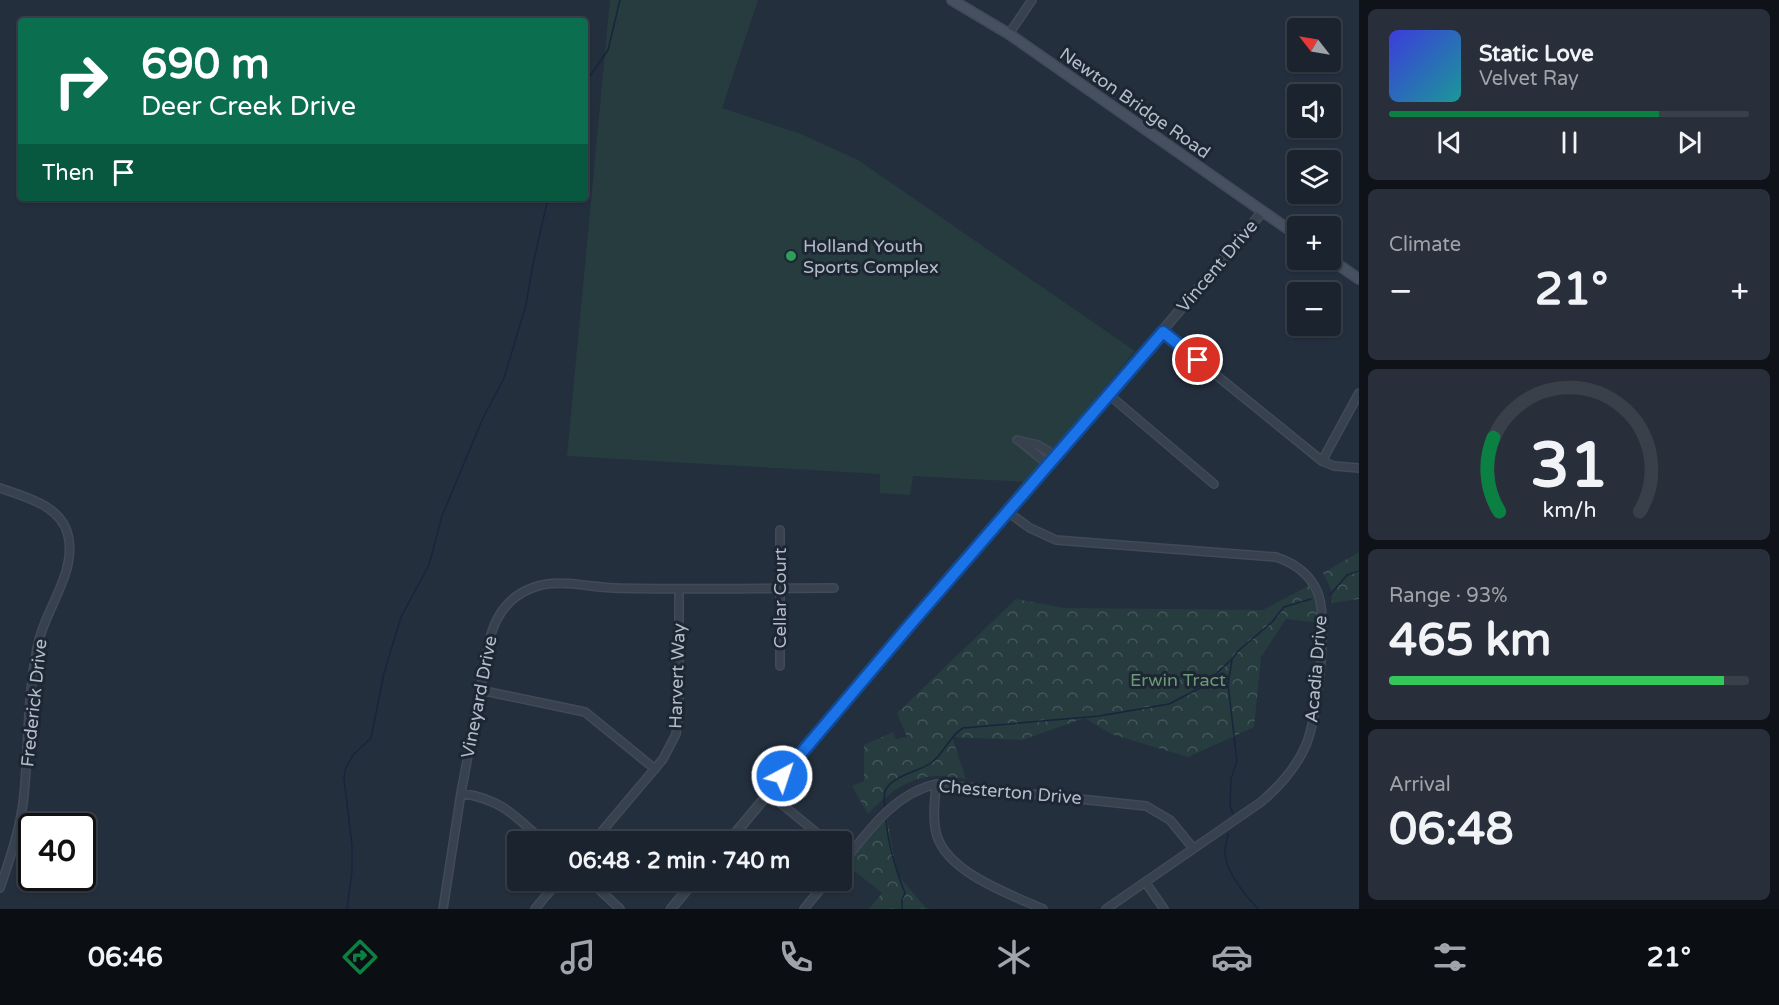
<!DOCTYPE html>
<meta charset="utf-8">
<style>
body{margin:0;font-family:"Varela Round",sans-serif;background:#282f3a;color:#f1f3f6;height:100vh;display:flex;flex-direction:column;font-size:22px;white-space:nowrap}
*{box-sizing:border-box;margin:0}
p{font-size:20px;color:#a0a4aa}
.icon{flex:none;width:33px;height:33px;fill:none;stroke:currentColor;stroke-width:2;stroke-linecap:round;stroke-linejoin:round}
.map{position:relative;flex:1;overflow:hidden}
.drawer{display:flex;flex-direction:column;gap:9px;padding:9px;background:#0f1319;width:420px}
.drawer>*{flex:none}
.banner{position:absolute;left:18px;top:18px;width:570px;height:183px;border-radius:6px;box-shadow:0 2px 4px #0004,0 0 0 2px #39404a;background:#0b6e4f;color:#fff;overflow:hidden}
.needle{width:39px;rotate:301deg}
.fabs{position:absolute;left:1287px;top:18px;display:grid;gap:12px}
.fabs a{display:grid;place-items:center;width:54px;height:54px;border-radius:6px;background:#1b232e;box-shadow:0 2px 4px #0004,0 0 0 2px #39404a;font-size:30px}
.speed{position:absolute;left:18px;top:813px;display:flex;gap:12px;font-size:30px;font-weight:700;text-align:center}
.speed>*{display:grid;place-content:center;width:78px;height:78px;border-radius:50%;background:#1b232e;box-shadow:0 2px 4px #0004,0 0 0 2px #39404a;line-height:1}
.speed .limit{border:3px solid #111;border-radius:9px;background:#fff;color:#111}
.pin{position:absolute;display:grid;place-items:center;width:51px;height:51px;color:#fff;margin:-26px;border:3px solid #fff;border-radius:50%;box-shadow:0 2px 6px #0007}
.me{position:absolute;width:66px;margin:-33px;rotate:40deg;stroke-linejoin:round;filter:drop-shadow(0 0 4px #0008)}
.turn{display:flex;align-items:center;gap:21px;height:126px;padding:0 24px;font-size:27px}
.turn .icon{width:78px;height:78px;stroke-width:2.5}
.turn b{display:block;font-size:42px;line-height:51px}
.then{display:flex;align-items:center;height:57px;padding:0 24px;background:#0003;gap:12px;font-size:22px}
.big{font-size:45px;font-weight:800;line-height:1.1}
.drawer .widget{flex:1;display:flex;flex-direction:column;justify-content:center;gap:9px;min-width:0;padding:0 21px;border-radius:9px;background:#282f3a}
.drawer .dial{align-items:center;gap:0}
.dial svg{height:156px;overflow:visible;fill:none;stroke:#39404a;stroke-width:7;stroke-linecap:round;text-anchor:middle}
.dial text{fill:#f1f3f6;stroke:none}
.song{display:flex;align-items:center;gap:18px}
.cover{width:72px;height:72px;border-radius:9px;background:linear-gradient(135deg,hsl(240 70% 55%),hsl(180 70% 35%))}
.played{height:6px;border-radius:3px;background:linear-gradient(90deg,#0b8043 75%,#39404a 75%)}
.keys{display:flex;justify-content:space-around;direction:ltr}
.heat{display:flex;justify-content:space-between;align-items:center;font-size:33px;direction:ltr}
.charge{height:9px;border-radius:4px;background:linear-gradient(90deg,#34c759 93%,#39404a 0)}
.trip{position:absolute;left:507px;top:831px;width:345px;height:60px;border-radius:6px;background:#1b232e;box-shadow:0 2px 4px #0004,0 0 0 2px #39404a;font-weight:800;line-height:60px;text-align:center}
.tabs{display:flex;height:96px;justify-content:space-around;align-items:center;background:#0b0e12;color:#a0a4aa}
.tabs .icon{width:42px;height:42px}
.tabs .current{color:#0b8043}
.tabs b{font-size:27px;color:#f1f3f6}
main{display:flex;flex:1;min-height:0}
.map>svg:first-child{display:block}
</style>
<main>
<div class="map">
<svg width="1359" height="909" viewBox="0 0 1359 909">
<defs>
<pattern id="forest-crowns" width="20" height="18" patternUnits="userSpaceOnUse" patternTransform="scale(1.5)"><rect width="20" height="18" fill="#263c3f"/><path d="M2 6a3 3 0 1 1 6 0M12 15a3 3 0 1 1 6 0" fill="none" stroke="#435659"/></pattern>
</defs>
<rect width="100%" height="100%" fill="#242f3e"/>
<path fill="url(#forest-crowns)" d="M1359,552V599L1332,603L1331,589L1323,573Z
M1312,584L1319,623L1286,619L1261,657L1254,727L1188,757L1111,734L1085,718L1022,740L952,737L966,779C956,778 946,776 937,776C908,777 887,794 868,814L852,786L864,781V745L893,732L896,739L907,737L897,713L1016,599L1064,608L1263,610Z
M887,816L897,874L924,906L929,909H869L882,893L852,869H847L857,853Z"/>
<path fill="#263c3f" d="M610,0H758L722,108L801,134L858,160L1135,351L1026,482L913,476L910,495L880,493V474L567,456Z"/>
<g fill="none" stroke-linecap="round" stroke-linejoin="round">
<path stroke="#17263c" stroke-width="1.5" d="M585,83L608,50L620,0
M1330,595L1347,575L1359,571
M1232,660L1228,684L1237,761L1231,779L1230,806L1233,813
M885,807C884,801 883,794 886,789C896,774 918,772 931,763C944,754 949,736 963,728L1099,716L1169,704L1202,687L1232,659L1237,652L1272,622L1284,607L1311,599
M886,819C888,845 895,868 905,893L902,900V909
M1228,834C1228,838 1226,843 1225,848C1223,869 1245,895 1258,909
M347,909L352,871V846L344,778L345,770L353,755L371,738L384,673L401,617L429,565L442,516L483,418L504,378L526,305L533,264L548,198"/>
<defs>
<path id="minor" d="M1009,34L1032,0
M1163,332L1322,461L1334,466L1359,468
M1108,394L1214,484
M1017,440L1038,445L1056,456
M1022,443L1049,465
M1322,461L1359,393
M0,488C25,497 61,505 68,535C77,571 47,607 39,640C27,690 29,744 24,795C21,827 10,858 0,888
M1009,513L1030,528L1056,540L1276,557C1294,563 1309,573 1317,591C1329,617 1318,717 1306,745C1296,768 1280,786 1261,802L1106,909
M780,530V666
M480,690L585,712L655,769
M936,784C935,801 932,819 937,836C949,873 1009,894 1043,909
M461,793C503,800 514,815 544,842
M768,793L828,842
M593,842L663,759L676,734L679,714V589
M842,864C868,832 893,794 936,784L1146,806L1170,820L1193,848
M589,880L620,909
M1146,883L1164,909
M443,909L461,793L490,638C496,615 508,597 532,588C557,578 587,587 614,588C687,590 760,588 834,588
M535,909L559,880
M804,909L828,880"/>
<path id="tertiary" d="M728,842C904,630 1087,423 1263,211
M671,909L695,880"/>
<path id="secondary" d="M952,0L1009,34L1298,236
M1330,259L1359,279"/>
</defs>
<use href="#minor" stroke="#414a57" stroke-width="10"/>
<use href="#tertiary" stroke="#414a57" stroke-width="11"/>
<use href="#secondary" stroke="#414a57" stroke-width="12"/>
<use href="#minor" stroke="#38414e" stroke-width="7"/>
<use href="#tertiary" stroke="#38414e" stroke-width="8"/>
<use href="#secondary" stroke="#465061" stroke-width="9"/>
</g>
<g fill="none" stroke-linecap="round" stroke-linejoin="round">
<defs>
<path id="route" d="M782,776L908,627L1163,332L1198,360"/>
</defs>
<use href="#route" stroke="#114b97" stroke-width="15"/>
<use href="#route" stroke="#1a73e8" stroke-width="10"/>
</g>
<circle fill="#2e9e5b" stroke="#1d2633" stroke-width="2" cx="791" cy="256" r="6"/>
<g text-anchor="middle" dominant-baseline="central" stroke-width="6" stroke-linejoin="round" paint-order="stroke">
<g font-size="18" fill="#b4bcc9" stroke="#1d2633">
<text transform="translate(1135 103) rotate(35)">Newton Bridge Road</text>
<text transform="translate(1217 266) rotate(-50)">Vincent Drive</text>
<text transform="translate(780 598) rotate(-90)">Cellar Court</text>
<text transform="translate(1316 669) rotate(-85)">Acadia Drive</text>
<text transform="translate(677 676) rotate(-88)">Harvert Way</text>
<text transform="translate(479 697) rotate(-79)">Vineyard Drive</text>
<text transform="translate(34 703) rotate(-84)">Frederick Drive</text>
<text transform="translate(1010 792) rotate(5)">Chesterton Drive</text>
</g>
<g font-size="18" fill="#b4bcc9" stroke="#1d2633" text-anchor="start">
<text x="803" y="246">Holland Youth<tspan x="803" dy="21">Sports Complex</tspan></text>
</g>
<g font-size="18" fill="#6b9a76" stroke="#1d2633">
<text x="1178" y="680">Erwin Tract</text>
</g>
</g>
</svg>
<div class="fabs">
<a><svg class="needle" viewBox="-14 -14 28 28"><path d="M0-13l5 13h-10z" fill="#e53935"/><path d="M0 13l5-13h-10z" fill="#a0a4aa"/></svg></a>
<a><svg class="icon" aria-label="sound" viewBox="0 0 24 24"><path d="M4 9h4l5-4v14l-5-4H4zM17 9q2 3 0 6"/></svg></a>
<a><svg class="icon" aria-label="layers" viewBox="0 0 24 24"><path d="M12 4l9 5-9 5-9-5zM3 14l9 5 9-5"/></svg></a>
<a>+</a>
<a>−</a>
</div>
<div class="speed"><div class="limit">40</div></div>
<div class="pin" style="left:1198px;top:360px;background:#d93025"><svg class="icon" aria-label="arrive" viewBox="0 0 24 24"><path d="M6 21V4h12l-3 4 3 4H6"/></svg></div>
<svg class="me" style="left:782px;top:776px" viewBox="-20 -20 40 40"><circle r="17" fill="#1a73e8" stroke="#fff" stroke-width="3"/><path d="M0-11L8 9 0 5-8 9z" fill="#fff"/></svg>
<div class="trip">06:48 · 2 min · 740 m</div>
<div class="banner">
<div class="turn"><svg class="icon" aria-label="right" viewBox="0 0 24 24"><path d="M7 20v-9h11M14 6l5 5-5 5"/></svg><div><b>690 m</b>Deer Creek Drive</div></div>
<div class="then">Then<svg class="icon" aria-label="arrive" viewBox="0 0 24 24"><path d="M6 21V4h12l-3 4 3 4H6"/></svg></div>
</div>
</div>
<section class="drawer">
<div class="widget">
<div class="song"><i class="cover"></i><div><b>Static Love</b><p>Velvet Ray</p></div></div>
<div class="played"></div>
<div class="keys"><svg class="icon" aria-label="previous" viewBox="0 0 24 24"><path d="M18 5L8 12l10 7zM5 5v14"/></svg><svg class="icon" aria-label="pause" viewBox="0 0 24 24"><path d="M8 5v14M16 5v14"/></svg><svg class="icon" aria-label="next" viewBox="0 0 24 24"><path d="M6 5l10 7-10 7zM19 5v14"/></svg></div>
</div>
<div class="widget"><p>Climate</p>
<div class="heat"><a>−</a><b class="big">21°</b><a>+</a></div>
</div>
<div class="widget dial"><svg viewBox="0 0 100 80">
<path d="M14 69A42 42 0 1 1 86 69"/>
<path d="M14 69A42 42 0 0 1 11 31" stroke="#0b8043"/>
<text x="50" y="56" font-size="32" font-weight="700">31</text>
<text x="50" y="72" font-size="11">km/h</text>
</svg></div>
<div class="widget"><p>Range · 93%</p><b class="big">465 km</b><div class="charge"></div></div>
<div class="widget"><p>Arrival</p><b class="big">06:48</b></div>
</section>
</main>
<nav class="tabs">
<b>06:46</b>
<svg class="icon current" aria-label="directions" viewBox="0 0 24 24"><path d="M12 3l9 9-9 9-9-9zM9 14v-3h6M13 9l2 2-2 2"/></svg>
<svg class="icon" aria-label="music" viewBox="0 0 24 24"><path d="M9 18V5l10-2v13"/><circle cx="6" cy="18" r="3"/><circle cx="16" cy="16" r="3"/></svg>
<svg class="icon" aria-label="phone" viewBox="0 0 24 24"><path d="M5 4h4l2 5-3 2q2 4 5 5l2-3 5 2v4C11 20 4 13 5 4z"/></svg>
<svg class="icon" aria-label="climate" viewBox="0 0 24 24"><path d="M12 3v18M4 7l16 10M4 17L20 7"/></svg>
<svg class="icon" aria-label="car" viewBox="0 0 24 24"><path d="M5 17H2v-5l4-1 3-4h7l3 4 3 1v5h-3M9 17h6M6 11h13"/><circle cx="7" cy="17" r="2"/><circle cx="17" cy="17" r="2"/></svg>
<svg class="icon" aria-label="filters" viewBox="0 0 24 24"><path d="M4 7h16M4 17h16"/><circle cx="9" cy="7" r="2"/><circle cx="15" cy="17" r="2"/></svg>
<b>21°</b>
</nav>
